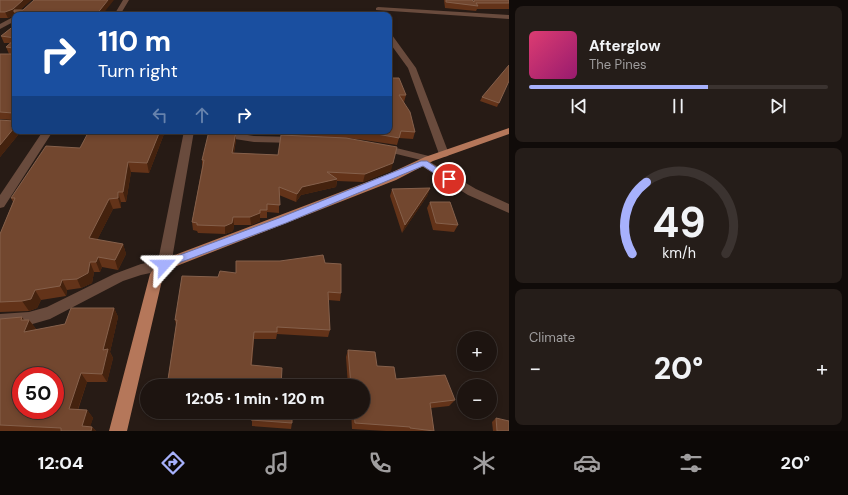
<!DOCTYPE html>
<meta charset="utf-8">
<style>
body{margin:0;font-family:"DM Sans",sans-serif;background:#251d19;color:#f1f3f6;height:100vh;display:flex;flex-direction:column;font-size:15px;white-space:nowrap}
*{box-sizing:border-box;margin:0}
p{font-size:13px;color:#a09e9f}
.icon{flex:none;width:22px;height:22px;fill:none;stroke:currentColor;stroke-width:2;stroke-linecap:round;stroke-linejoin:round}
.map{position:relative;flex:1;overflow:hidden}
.drawer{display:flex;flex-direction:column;gap:6px;padding:6px;background:#100b09;width:339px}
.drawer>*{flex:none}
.guide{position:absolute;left:12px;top:12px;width:380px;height:122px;border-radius:8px;box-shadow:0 2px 6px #0003,0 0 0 1px #3b3330;background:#1a4fa0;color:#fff;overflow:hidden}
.controls{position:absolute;left:457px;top:331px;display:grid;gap:8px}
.controls a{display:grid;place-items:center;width:40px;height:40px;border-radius:50%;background:#1d1410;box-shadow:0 2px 6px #0003,0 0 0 1px #3b3330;font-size:20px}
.speed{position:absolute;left:12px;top:367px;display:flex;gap:8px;font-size:20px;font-weight:700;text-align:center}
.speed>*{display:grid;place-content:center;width:52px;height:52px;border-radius:50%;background:#1d1410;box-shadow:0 2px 6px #0003,0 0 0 1px #3b3330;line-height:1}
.speed .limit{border:6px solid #d22;background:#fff;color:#111}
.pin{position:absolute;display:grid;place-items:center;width:34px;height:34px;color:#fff;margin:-17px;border:2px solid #fff;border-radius:50%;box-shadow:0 1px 4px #0007}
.me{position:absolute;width:44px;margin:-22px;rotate:66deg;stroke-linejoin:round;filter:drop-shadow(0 0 3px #0008)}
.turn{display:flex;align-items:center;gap:14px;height:84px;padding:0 20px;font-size:18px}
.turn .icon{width:52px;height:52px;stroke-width:2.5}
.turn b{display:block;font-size:28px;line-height:34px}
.lanes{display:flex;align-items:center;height:38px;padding:0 20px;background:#0003;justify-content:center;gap:20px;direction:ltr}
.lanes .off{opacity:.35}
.big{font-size:30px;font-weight:800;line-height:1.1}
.drawer .card{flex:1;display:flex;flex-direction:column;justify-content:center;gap:6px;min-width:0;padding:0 14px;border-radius:8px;background:#251d19}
.drawer .dial{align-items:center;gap:0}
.dial svg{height:104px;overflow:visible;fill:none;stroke:#3b3330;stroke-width:7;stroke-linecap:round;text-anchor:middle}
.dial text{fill:#f1f3f6;stroke:none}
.song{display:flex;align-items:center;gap:12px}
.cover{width:48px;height:48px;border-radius:6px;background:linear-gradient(135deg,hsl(340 70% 55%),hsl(320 70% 35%))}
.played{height:4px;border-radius:2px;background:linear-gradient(90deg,#a7b1fc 60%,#3b3330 60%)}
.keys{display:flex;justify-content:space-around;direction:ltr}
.heat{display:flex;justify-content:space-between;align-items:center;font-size:22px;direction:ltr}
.trip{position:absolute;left:140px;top:379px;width:230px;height:40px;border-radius:20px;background:#1d1410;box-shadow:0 2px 6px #0003,0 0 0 1px #3b3330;font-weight:800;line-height:40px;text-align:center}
.menu{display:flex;height:64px;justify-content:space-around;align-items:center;background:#0c0806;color:#a09e9f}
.menu .icon{width:28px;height:28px}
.menu .current{color:#a7b1fc}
.menu b{font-size:18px;color:#f1f3f6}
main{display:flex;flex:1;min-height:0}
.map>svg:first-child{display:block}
</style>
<main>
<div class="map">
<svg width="509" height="431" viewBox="0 0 509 431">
<rect width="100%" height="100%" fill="#271b15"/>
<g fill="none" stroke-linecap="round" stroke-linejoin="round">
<path fill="#694b3d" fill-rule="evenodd" d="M123,0H129L120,15H114Z
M378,7L509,15V19L376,10V8Z
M15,16V21L0,29V24Z
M389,35H392L416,68L449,154L448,156L444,157L439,154L408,68L389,42Z
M43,131H53L4,207L0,208V195Z
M184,131H194L171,265L169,269L141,275L123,281L50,319L29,325L0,328V314L29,312L47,307L114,274L141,264L158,261Z
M198,131H222L254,136L296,137L301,140L296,143L254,142L203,134Z
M380,144L433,157L434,159L430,162L476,189L509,204V213L468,195L420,165L419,163L421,160L376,149L375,147Z"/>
<path fill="#b5775a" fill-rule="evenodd" d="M509,128V134L433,161L396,180L169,269L163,276L127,431H109L150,274L159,261L388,174L425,157Z"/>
</g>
<path fill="#633319" d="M0,0H31L20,10L102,15H15L8,18H0Z
M444,0H472L474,1V0H509V9H477L476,11L445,8Z
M15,25V131L18,135L0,157V120L13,121V120L0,119V54H9L6,47L10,43H4L1,36Z
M389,78L406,95L404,102L415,132L413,139L399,138L397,145L364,140L347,138L391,171L363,182L337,181L336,187L301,195L296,202L279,195V213L267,212V218H260V221L251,225H234L233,231L225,234L198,233L197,231L193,230L192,222L202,167V160L236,132V140L234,153L278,155L282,135V131H389Z
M509,81L497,107L480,101L482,97Z
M160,131H164V134L149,173L131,172L126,202H121V208L113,209L97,240L123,244L126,254L118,270L102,267L100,272H94L92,283L81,288L67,290L66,296L41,300L37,308L29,311L0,312V234L13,202L11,198L80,148Z
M430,188L427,196L402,233L390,196L392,189Z
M430,202L458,225L454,232L433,230L427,208Z
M325,263L341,293L340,301L328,300L330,330L328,337L277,334L276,339H254L252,365L281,386H167L176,325L175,320L218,277L236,273Z
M114,308L118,317L110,352L113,358L107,382H87L78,410H87L93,418L90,426L92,427L96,431H0V319L29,320L36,329L35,330L65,324Z
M348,350L377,366L396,379L455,400L449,406L431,408L434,431H386L352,429L351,412H363V386H348L346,357Z
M164,412H292V423L291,429L252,426V416L202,412L201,417H165Z
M496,418L509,431H493L492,422Z"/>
<path fill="#44220e" d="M23,0H31L18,12H14L15,15L8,18L5,12Z
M108,0H114L102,15H96Z
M15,124V131H18L17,133L18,135L0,157V145L11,128Z
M160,131H164V134L149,173L147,163Z
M236,132V140L232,161V153Z
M128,162L131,172L126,202L123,192Z
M393,163L391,171L363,182L365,174Z
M337,179L336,187L301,195L296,202L297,194L302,187Z
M430,188L427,196L402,233L405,225Z
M118,192L121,202V208L118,198Z
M109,199L113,209L93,248L89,238Z
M260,213V221L251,225L250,217Z
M233,217L234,225L233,231L225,234V226Z
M123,244L126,254L118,270L115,260Z
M98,257L102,267L100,272L96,262Z
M90,262L94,272L92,283L81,288L77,279Z
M62,280L67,290L66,296L60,286Z
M35,290L41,300L37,308L29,311L22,301Z
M114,308L118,317L110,352L113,358L107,382L102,374L103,350Z
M22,317L27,324L29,320L36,329L31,341L24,332L21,320Z
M254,332V339L251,372V365Z
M81,373L87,382L75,417L69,409Z
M87,410L93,418L89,431L82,426Z
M92,427L96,431H91Z"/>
<path fill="#72472f" stroke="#85604b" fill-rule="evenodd" d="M0,0H23L13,9L5,12H0Z
M34,0H108L96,15H27L30,12H14V10H23Z
M446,0H472L474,2V0H509V3H476L478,6L446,2Z
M15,25V38L1,36Z
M15,39V124L11,128H14L0,145V120L13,121V113L0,112V54H13V48L6,47Z
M509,65V81L499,103L482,97Z
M389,78H399L406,95H399L410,112L415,132L401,131L399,138L366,132L350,131H389Z
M89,131H160L147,163L128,162L123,192H118V198L109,199L89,238L123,244L115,260L98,257L96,262H90L88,273L77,279L62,280L60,286L35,290L31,299L22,301L0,302V234L15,198H11L46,146L80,148Z
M209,131H230L236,132L232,153L278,155L281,135L346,138L397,147L393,163L365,174L327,172L337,179L302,187L297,194L279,187L280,205L267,204V210H260V213L250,217H233L232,223L225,226L197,225V223L192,222L204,160H202Z
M430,188L405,225L392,189Z
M430,202H450L458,225L436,223Z
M323,255L325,263L341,264V293L328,292L330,330L277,327V332H254L251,365L282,368L281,386H288H167L177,320H175L182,276L218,277L220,271L236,273V261H280Z
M71,308H114L103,350L108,349L102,374L81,373L69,409L87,410L82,426L92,427L91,431H61V428L0,425V319L22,317L21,320H29L24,332L65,324ZM21,376H55V410H21Z
M348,350L375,352L377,366L394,367L396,379L445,375L455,400L430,403L434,431L410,428V427L355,423L354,412H363V386H351Z
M252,412H292V423L251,420Z
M496,418L509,421V431H497Z"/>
<path fill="#a7b1fc" stroke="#6d73a4" d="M421,161H427L453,179L452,181H446L423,166L286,223L168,267H161L159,265L161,262L279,218Z"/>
</svg>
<div class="controls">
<a>+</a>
<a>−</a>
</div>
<div class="speed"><div class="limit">50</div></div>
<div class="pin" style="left:449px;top:179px;background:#d93025"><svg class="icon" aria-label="arrive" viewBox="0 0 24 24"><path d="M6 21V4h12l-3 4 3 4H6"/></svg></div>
<svg class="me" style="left:164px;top:265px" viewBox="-20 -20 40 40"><path d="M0-17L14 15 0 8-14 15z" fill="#a7b1fc" stroke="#fff" stroke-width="4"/></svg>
<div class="trip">12:05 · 1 min · 120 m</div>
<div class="guide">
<div class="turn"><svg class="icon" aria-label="right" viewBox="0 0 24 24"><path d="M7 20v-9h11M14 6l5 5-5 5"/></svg><div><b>110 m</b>Turn right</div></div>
<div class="lanes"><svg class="icon off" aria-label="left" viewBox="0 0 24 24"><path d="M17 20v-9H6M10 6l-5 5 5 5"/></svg><svg class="icon off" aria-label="ahead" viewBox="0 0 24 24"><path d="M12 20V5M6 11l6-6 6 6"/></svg><svg class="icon" aria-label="right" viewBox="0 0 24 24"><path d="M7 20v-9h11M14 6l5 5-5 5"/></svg></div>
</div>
</div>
<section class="drawer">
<div class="card">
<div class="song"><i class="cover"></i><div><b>Afterglow</b><p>The Pines</p></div></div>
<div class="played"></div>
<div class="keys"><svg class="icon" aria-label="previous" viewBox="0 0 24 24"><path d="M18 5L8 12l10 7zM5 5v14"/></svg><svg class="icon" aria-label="pause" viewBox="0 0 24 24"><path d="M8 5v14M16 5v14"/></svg><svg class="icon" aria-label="next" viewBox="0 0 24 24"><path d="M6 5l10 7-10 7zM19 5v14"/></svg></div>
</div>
<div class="card dial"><svg viewBox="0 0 100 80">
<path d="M14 69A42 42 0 1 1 86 69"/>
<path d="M14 69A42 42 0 0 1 25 14" stroke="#a7b1fc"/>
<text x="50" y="56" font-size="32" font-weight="700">49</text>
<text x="50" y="72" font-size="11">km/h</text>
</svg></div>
<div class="card"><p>Climate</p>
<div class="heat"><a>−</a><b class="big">20°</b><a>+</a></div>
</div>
</section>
</main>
<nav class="menu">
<b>12:04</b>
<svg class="icon current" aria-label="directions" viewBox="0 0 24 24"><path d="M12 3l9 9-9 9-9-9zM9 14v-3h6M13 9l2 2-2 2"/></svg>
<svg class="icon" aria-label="music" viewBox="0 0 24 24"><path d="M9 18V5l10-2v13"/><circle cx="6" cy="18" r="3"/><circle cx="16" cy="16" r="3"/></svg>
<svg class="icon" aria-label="phone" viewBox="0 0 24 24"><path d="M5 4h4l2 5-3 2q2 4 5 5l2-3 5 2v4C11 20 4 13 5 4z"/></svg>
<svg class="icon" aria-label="climate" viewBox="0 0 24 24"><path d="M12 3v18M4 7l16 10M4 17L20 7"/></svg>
<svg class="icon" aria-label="car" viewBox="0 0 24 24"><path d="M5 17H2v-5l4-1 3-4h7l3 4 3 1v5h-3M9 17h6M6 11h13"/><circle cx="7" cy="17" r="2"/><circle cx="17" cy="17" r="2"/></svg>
<svg class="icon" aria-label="filters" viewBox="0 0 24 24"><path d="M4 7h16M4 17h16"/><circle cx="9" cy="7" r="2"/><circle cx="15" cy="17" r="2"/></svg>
<b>20°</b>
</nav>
